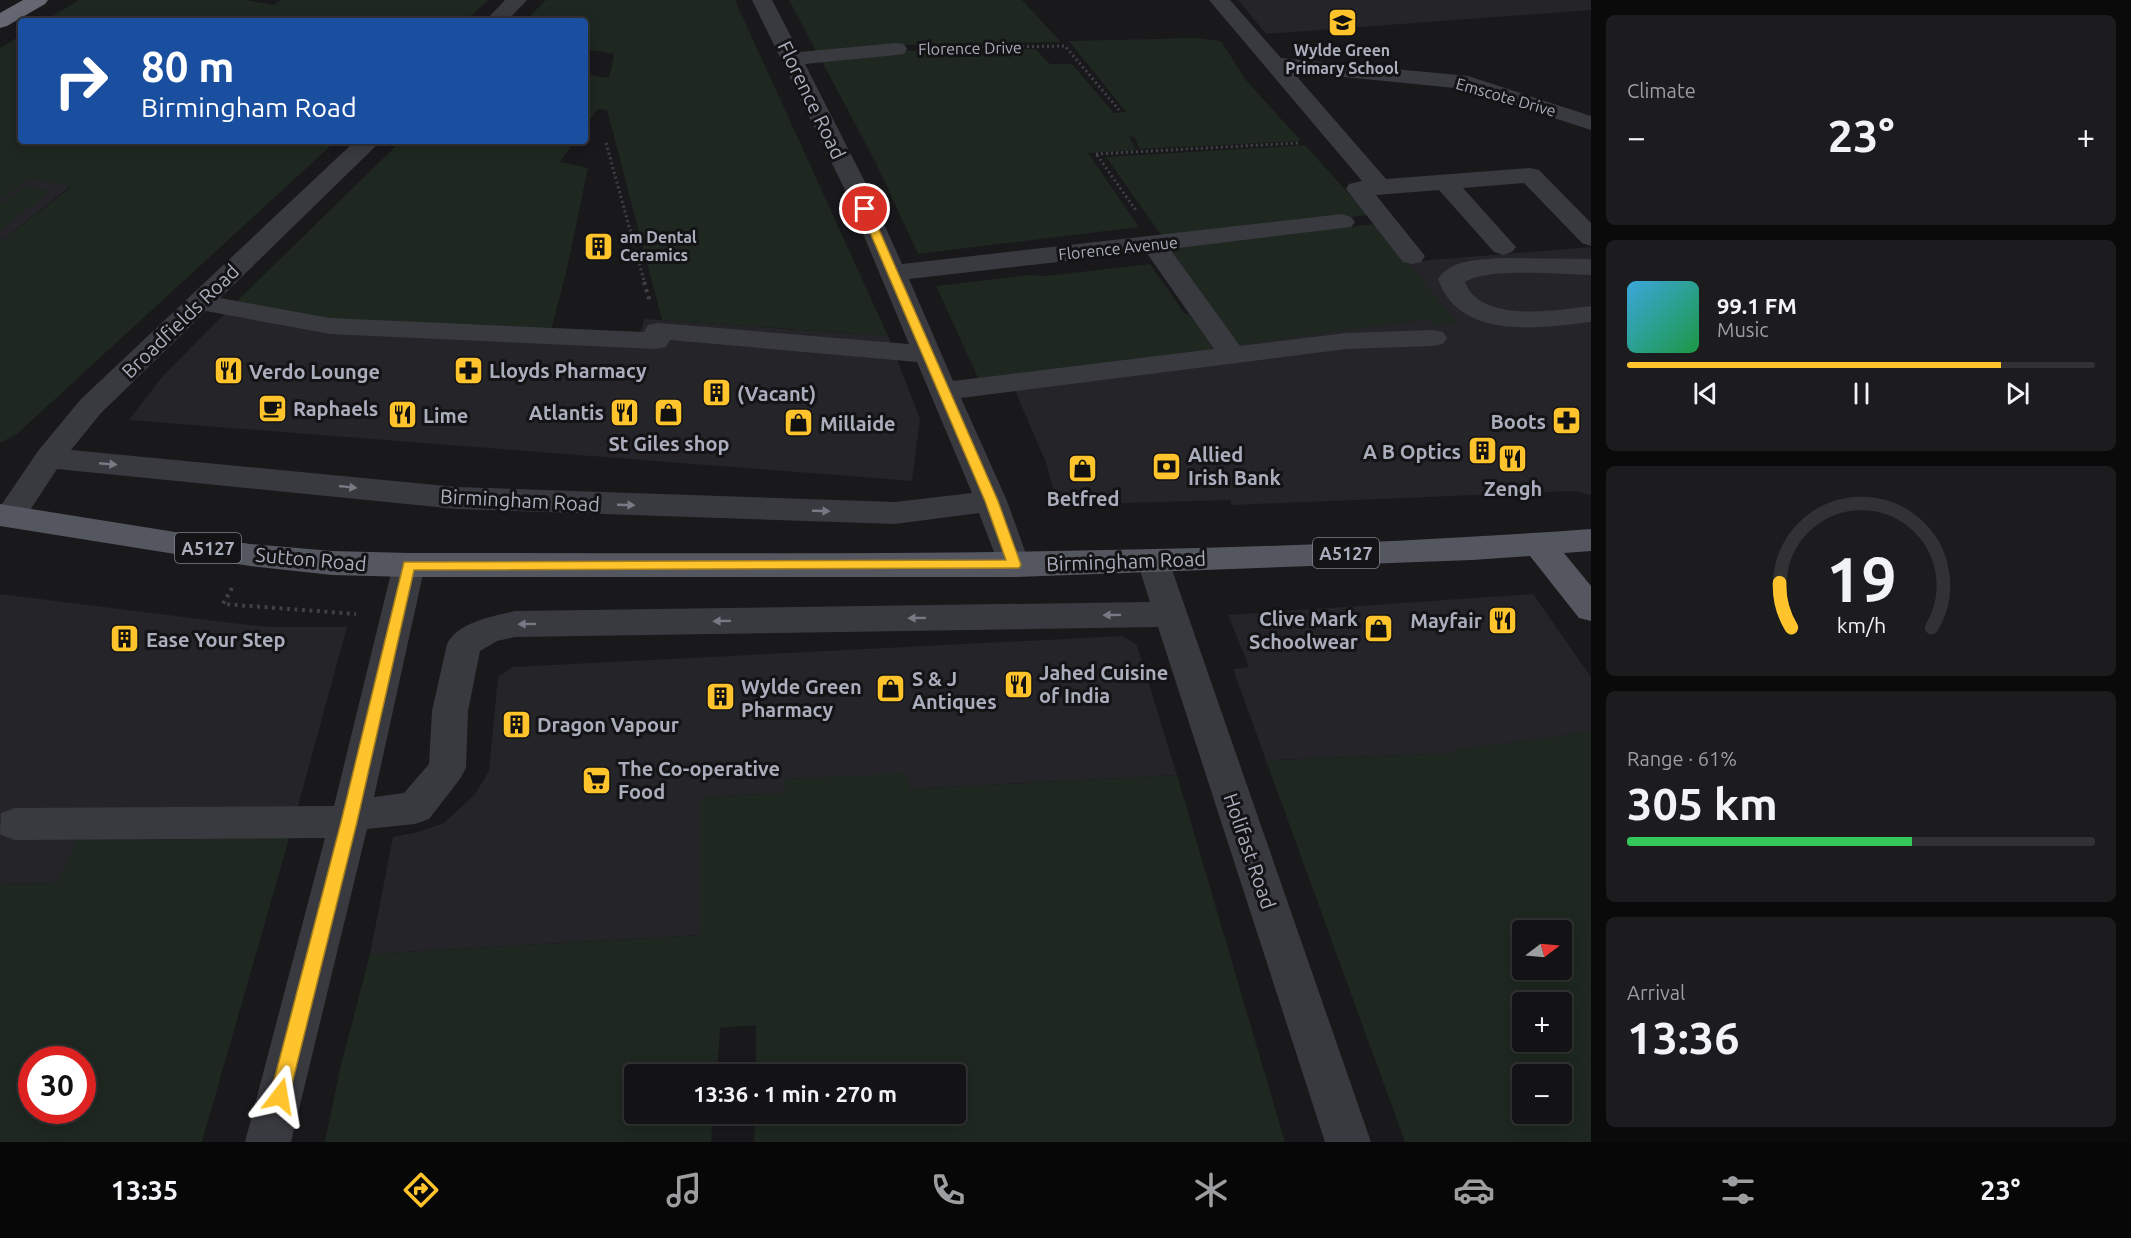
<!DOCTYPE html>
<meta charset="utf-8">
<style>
body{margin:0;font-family:Ubuntu,sans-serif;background:#1c1b1d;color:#f1f3f6;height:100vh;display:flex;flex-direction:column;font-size:22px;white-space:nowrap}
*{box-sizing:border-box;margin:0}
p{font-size:20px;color:#9d9ea0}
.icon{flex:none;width:33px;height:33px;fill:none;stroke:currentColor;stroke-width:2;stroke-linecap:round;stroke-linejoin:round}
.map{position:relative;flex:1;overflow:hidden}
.details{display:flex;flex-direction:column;gap:15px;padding:15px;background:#0a0a0b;width:540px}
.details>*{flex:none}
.hud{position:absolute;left:18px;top:18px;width:570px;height:126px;border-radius:6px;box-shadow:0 3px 15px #0003,0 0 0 2px #323234;background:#1a4fa0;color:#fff;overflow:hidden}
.needle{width:39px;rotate:74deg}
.controls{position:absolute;left:1512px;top:920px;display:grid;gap:12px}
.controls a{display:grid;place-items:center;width:60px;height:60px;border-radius:6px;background:#131214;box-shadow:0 3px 15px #0003,0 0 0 2px #323234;font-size:30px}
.speed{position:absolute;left:18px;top:1046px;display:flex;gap:12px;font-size:30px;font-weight:700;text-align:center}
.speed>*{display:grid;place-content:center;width:78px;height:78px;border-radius:50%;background:#131214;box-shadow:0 3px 15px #0003,0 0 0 2px #323234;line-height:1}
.speed .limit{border:9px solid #d22;background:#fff;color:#111}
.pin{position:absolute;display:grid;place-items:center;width:51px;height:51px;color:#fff;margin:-26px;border:3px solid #fff;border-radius:50%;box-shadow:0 2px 6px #0007}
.me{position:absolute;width:66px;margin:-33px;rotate:14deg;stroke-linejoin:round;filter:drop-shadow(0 0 4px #0008)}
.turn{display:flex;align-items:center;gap:21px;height:126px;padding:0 24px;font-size:27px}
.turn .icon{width:78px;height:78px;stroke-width:2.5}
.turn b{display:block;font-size:42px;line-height:51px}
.big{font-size:45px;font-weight:700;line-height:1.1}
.details .card{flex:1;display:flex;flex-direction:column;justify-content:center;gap:9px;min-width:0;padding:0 21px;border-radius:9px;background:#1c1b1d}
.details .dial{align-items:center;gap:0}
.dial svg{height:156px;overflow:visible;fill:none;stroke:#323234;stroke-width:7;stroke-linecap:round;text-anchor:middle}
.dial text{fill:#f1f3f6;stroke:none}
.song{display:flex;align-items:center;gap:18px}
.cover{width:72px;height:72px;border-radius:9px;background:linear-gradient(135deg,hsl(200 70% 55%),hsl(140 70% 35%))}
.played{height:6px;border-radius:3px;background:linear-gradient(90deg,#ffc42c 80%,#323234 80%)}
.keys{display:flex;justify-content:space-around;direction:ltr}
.heat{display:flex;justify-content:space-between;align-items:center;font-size:33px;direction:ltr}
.charge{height:9px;border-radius:4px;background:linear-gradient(90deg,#34c759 61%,#323234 0)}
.trip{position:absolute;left:624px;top:1064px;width:342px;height:60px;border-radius:6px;background:#131214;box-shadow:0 3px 15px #0003,0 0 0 2px #323234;font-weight:700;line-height:60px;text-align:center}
.tabs{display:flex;height:96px;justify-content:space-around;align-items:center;background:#080708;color:#9d9ea0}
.tabs .icon{width:42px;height:42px}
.tabs .current{color:#ffc42c}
.tabs b{font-size:27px;color:#f1f3f6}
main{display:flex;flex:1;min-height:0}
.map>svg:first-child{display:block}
</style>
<main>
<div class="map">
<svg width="1591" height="1142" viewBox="0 0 1591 1142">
<rect width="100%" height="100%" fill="#19181b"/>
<path fill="#252428" d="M1238,0H1591V10L1266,34Z
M30,178L71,186L0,242V200Z
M1591,247V495L1574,491L1232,505L1230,500L1057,505L1047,465L1008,374L1428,319L1434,325L1456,322L1406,262Z
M235,303L338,320L640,335L644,319L888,336L920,419L912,481L129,420L162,377Z
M0,594L240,624L274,627H347L290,835L59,883L0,884Z
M1533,594L1591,677V732L1456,750L1458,753L1274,760L1267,763L1233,669L1249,667L1228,615Z
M1122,636L1137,645L1177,775L909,789L907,774L785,779L786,793L701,797V935L370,954L393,837L418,832L444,823L475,794L489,771L498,677L513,667Z"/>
<path fill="#1e2720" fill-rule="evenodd" d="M79,0H246L274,5L281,0H488L466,21H44Z
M546,0H735L888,336L662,320L607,110L598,109L585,127V74L609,78L614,54L585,49V21H525Z
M789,0H1022L1061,42L895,45L817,53Z
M21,35V141H336L17,434L0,443V242L71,187L30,178L0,200V48Z
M1195,38L1221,41L1246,80L1301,141L1140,149L1134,137L1129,136L1136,150L1088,153L1139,227L918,254L875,161L821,60L902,51L1035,49L1050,64H1072L1114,113L1126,112L1069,41Z
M401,141H575L560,162L588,168L567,269L551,331L338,320L235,303Z
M1305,145L1368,215L1164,239L1106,157Z
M27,186L51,191L0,230V204Z
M1375,224L1457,322L1434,326L1428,319L1238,345L1169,247Z
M1150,264L1185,314H1189L1214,349L978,378L936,286L1029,275L1045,276Z
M1591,732V1142H1405L1267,763L1274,760L1457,753L1455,750ZM1522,930H1562V969H1522ZM1522,1002H1562V1041H1522ZM1522,1074H1562V1113H1522Z
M907,773L910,789L1177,775L1285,1142H754L755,1113H956V1074H756V1025L720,1028L717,1074H634V1113H713L711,1142H325L339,1073L370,954L701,935V797L785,793L784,779Z
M80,833L290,835L202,1142H0V884L58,883ZM32,1059H82V1110H32Z"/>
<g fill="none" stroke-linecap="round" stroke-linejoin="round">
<path stroke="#3f4147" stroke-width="3" stroke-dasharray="2 3" stroke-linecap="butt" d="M927,48L1065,46L1119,110
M606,143L645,284
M1096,154L1298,143
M1097,155L1137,212"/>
<path stroke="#3f4147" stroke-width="4" stroke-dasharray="3 4.5" stroke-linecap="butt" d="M644,282L650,302
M232,588L223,604L356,614"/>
<path fill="#393a40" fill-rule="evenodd" d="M505,0H527L507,21H485Z
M752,0H772L799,52L896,43L904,44L907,49L904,54L896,55L805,64L868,188L902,264L1342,214L1351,217L1355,222L1351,227L1170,249L1240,346L1346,333L1433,330L1443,332L1447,338L1443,344L1433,346L1346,349L961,398L1007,501L1030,565L1026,573L1014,577L1002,573L979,513L895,524L457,509L57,469L21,524L10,527L0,524V507L38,451L81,399L355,141H381L220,298L330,318L644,332L648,325L658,323L909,344L844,188ZM1146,252L1214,349L953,381L909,279ZM206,311L330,334L656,349L666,347L670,340L917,362L972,493L895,502L457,487L71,450L101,413Z
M1209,0H1230L1281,58L1468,76L1591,116V130L1465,89L1293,72L1386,179L1530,168L1539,170L1591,223V246L1582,243L1524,183L1463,188L1516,247L1512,252L1503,255L1494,252L1439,190L1376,195L1425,256L1421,262L1412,264L1403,262L1346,189L1349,184L1362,181Z
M1503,258L1591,259V275C1560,275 1490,267 1465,282C1481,324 1556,310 1591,306V322C1539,328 1460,341 1438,279C1452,258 1481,260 1503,258Z
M1153,549L1165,553L1169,561L1371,1142H1325L1158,627L515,637L497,641L480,651L468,711L466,768L460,779L429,819L415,824L367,829L291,1142H245L325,838L15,840L1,835L0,833L1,813L15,808L334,806L393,565L397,557L409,553L421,557L425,565L374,797L404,793L429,764L432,711L447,644C459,621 492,617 515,611L1150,602L1137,561L1141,553Z"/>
<path fill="#555760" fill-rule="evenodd" d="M0,504L250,544L332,551L409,553C803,553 1198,558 1591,529V551L1564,553L1591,586V621L1579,618L1530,556L1472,560L1014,577H409L332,575L250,566L0,526Z"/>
<path fill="#656772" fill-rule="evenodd" d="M23,0H48L45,4L7,26L0,28V13Z"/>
</g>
<defs><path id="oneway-solid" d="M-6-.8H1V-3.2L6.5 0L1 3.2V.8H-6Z" transform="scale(1.5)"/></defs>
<g fill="#777a84">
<use href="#oneway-solid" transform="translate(108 464) rotate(5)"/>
<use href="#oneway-solid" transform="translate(348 487) rotate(6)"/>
<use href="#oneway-solid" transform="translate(626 505) rotate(2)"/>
<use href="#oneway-solid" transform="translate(821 511) rotate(2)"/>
<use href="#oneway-solid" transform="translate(1112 615) rotate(179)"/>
<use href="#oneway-solid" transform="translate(917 618) rotate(179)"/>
<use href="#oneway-solid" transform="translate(722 621) rotate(179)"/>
<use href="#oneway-solid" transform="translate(527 624) rotate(179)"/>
</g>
<path fill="#ffc42c" stroke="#a67f1d" stroke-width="1.5" d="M865,206L870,209L998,501L1021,565L1019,568L414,570L357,822L289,1096L286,1103L280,1105L273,1103L270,1096L341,822L404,562L1006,560L985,501L860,209Z"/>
<defs>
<symbol id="school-square" viewBox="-11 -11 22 22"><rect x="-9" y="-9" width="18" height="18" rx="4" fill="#ffc42c" stroke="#141316"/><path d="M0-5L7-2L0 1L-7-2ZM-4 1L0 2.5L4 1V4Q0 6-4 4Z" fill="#111"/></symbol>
<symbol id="building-square" viewBox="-11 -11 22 22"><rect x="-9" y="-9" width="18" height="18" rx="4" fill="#ffc42c" stroke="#141316"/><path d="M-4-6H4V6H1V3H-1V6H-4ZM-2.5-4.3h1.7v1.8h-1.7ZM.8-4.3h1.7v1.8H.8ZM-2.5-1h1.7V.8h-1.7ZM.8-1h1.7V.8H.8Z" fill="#111"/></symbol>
<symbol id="pharmacy-square" viewBox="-11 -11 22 22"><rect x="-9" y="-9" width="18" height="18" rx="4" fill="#ffc42c" stroke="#141316"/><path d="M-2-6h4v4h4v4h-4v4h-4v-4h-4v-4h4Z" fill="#111"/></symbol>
<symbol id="restaurant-square" viewBox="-11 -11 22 22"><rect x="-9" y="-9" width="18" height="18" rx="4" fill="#ffc42c" stroke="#141316"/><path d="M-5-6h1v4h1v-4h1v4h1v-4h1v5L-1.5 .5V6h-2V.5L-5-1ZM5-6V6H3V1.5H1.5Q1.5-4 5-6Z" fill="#111"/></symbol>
<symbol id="cafe-square" viewBox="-11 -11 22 22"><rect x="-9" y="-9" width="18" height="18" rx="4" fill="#ffc42c" stroke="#141316"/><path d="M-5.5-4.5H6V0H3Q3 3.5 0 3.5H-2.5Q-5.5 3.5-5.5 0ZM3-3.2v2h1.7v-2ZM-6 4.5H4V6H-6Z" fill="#111"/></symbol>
<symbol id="shop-square" viewBox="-11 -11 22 22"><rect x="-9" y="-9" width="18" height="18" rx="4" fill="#ffc42c" stroke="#141316"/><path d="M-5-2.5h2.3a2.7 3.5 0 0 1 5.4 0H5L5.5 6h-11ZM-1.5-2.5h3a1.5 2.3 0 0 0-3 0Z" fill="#111"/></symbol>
<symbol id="bank-square" viewBox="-11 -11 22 22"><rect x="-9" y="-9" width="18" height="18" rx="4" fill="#ffc42c" stroke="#141316"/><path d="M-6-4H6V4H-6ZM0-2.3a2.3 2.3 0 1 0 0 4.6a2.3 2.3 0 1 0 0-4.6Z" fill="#111"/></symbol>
<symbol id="supermarket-square" viewBox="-11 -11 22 22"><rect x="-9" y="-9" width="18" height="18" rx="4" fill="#ffc42c" stroke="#141316"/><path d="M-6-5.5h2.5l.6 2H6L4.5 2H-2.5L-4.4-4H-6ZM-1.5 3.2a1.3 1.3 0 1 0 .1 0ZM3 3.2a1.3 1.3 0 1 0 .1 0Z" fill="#111"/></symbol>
</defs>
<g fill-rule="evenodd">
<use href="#school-square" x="1326" y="6" width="33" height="33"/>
<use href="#building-square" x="582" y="230" width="33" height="33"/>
<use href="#pharmacy-square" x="452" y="354" width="33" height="33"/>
<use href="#restaurant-square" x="212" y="354" width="33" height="33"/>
<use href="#building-square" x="700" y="376" width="33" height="33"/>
<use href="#cafe-square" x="256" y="392" width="33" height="33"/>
<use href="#restaurant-square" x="608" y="396" width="33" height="33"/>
<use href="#shop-square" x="652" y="396" width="33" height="33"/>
<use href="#restaurant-square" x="386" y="398" width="33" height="33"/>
<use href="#pharmacy-square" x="1550" y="404" width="33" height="33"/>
<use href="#shop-square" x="782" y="406" width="33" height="33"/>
<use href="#building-square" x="1466" y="434" width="33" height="33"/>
<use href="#restaurant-square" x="1496" y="442" width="33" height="33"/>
<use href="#bank-square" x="1150" y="450" width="33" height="33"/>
<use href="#shop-square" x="1066" y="452" width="33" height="33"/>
<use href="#restaurant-square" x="1486" y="604" width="33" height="33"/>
<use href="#shop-square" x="1362" y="612" width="33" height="33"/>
<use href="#building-square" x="108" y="622" width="33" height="33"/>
<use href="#restaurant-square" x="1002" y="668" width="33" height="33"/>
<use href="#shop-square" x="874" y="672" width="33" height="33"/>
<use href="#building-square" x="704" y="680" width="33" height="33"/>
<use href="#building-square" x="500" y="708" width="33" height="33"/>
<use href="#supermarket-square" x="580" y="764" width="33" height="33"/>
</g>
<g text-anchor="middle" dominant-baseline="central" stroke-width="6" stroke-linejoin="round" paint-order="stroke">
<g font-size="16" fill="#aaaebc" stroke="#141316">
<text transform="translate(970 48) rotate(-1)">Florence Drive</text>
<text transform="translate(1506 97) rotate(16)">Emscote Drive</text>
<text transform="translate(1118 248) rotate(-6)">Florence Avenue</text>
</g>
<g font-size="16" font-weight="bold" fill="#aaaebc" stroke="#141316">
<text x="1342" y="50">Wylde Green<tspan x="1342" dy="18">Primary School</tspan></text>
<text x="620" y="237" text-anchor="start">am Dental<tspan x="620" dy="18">Ceramics</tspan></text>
</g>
<g fill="#141316" stroke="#7d808a" stroke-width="1.5">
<rect x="175" y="533" width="66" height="30" rx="4.5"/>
<rect x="1313" y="538" width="66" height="30" rx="4.5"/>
</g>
<g font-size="18" font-weight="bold" fill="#aaaebc">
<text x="208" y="548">A5127</text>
<text x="1346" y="553">A5127</text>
</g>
<g font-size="20" fill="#aaaebc" stroke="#141316">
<text transform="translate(812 100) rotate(64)">Florence Road</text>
<text transform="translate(180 321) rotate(-44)">Broadfields Road</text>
<text transform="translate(520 500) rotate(3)">Birmingham Road</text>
<text transform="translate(311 559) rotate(5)">Sutton Road</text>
<text transform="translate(1126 561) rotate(-2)">Birmingham Road</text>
<text transform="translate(1250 851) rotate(71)">Holifast Road</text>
</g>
<g font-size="20" font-weight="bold" fill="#aaaebc" stroke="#141316" text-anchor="start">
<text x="489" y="370">Lloyds Pharmacy</text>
<text x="249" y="371">Verdo Lounge</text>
<text x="737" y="393">(Vacant)</text>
<text x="293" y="408">Raphaels</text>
<text x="604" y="412" text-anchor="end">Atlantis</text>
<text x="423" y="415">Lime</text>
<text x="1546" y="421" text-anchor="end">Boots</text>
<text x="820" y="423">Millaide</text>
<text x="669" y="443" text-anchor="middle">St Giles shop</text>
<text x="1461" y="451" text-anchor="end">A B Optics</text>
<text x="1188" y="454">Allied<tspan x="1188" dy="23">Irish Bank</tspan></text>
<text x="1513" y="488" text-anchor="middle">Zengh</text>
<text x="1083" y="498" text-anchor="middle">Betfred</text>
<text x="1358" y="618" text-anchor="end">Clive Mark<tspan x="1358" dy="23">Schoolwear</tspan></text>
<text x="1482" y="620" text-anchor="end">Mayfair</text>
<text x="146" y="639">Ease Your Step</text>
<text x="1039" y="672">Jahed Cuisine<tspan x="1039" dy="23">of India</tspan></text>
<text x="912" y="678">S &amp; J<tspan x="912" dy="23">Antiques</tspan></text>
<text x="741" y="686">Wylde Green<tspan x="741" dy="23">Pharmacy</tspan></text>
<text x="537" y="724">Dragon Vapour</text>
<text x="618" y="768">The Co-operative<tspan x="618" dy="23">Food</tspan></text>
</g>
</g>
</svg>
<div class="controls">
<a><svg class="needle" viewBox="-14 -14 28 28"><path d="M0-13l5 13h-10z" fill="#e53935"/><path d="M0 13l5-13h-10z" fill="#9d9ea0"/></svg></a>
<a>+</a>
<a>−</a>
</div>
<div class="speed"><div class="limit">30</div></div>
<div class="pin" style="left:865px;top:209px;background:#d93025"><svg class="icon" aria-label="arrive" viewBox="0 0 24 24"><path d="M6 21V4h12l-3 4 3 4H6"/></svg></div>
<svg class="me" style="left:280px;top:1096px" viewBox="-20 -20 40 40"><path d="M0-17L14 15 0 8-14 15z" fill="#ffc42c" stroke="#fff" stroke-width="4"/></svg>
<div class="trip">13:36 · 1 min · 270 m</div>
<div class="hud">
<div class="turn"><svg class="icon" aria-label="right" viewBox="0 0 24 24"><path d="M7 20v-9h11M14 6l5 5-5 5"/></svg><div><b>80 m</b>Birmingham Road</div></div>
</div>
</div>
<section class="details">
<div class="card"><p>Climate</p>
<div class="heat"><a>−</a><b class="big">23°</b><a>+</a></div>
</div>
<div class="card">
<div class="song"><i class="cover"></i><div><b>99.1 FM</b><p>Music</p></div></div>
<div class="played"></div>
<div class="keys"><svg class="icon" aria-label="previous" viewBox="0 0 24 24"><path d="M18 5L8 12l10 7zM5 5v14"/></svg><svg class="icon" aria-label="pause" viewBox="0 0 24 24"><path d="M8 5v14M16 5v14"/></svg><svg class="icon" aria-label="next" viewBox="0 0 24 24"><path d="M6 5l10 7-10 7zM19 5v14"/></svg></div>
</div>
<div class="card dial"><svg viewBox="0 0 100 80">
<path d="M14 69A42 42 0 1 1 86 69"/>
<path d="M14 69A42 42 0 0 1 8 46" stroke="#ffc42c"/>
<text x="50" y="56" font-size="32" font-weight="700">19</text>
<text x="50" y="72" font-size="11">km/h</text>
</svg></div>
<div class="card"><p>Range · 61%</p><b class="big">305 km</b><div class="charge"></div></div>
<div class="card"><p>Arrival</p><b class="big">13:36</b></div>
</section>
</main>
<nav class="tabs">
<b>13:35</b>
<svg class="icon current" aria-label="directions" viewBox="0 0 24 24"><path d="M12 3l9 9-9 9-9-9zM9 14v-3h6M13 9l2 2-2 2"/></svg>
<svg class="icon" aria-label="music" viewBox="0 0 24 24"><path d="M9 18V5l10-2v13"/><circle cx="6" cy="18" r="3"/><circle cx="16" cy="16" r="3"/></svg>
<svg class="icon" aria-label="phone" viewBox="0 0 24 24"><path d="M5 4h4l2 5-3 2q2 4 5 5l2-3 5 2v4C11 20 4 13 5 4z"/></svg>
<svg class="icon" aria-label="climate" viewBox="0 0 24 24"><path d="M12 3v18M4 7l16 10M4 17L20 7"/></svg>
<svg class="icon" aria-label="car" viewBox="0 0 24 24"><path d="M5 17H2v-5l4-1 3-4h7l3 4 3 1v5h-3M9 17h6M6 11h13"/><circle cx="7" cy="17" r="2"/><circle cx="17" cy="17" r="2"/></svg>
<svg class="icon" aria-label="filters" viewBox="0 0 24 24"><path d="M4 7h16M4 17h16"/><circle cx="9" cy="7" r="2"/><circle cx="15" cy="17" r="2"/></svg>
<b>23°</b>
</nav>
